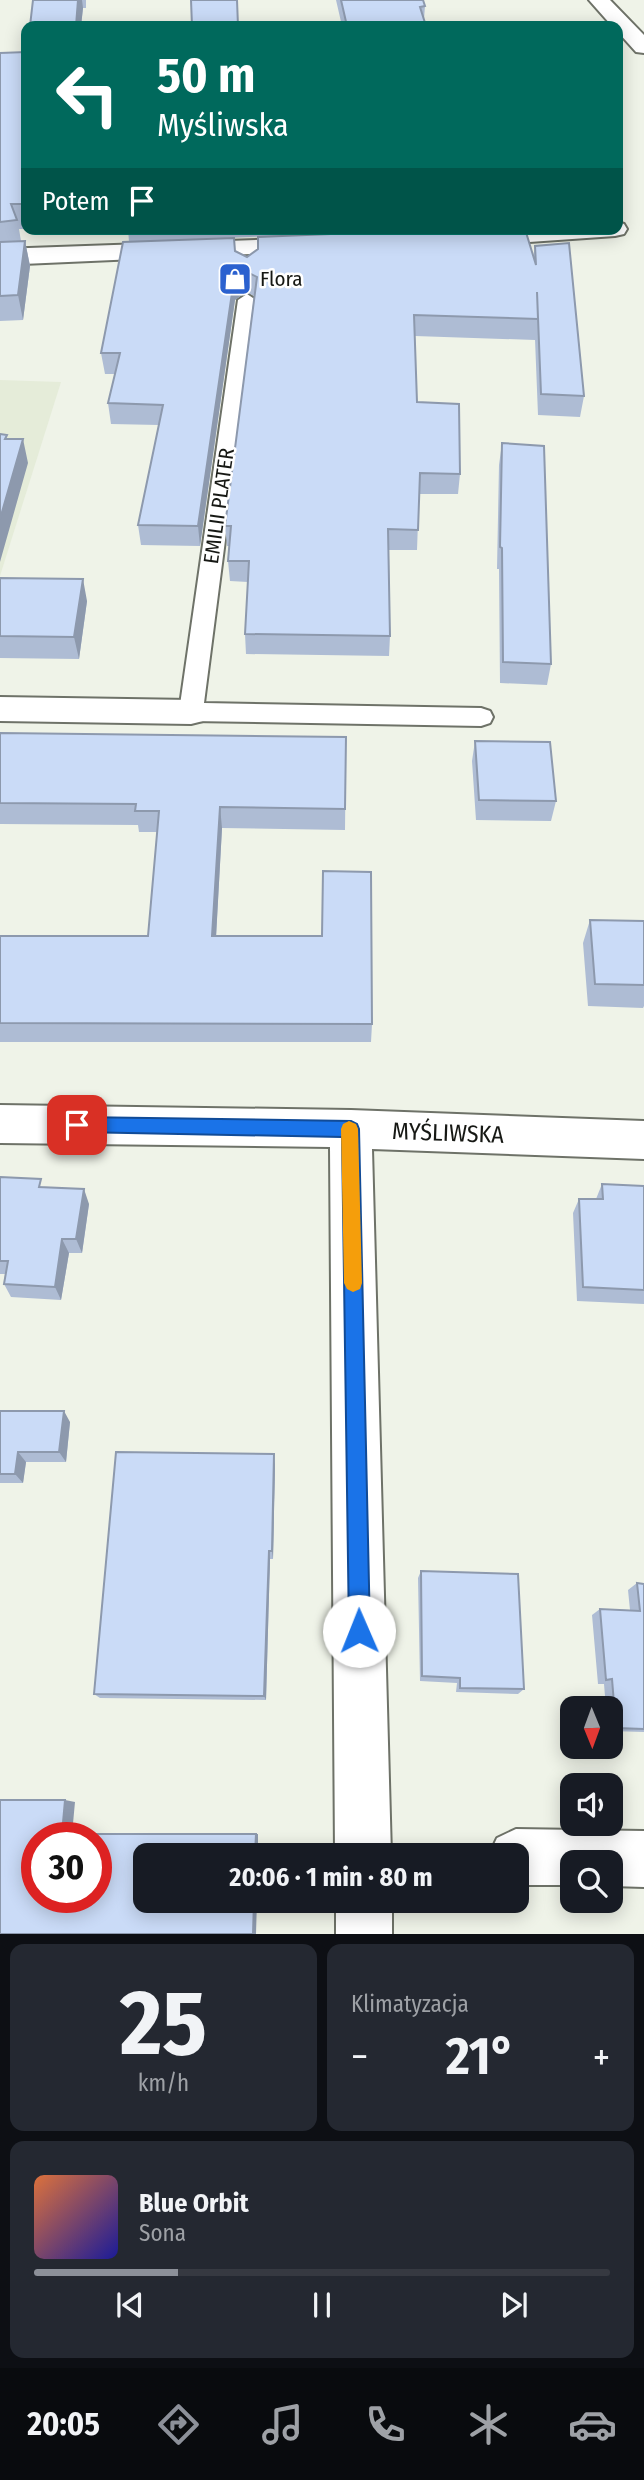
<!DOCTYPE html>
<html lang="pl">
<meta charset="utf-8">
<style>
body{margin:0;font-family:"Fira Sans Condensed",sans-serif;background:#242831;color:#f1f3f6;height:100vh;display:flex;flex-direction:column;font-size:26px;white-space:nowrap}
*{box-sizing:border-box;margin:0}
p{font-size:23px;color:#9ea1a6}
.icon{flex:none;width:38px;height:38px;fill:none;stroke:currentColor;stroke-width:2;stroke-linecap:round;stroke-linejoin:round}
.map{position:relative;height:1934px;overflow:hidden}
.drawer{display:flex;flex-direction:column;gap:10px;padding:10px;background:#0d0f14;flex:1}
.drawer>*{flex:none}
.top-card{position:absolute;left:21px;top:21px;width:602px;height:214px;border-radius:14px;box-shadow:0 4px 18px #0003;background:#00695c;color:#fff;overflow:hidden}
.needle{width:46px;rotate:179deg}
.buttons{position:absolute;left:560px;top:1696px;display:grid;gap:14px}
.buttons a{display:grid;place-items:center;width:63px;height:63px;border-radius:14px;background:#171b24;box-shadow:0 4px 18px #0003;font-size:35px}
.speed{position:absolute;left:21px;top:1822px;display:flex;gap:14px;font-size:35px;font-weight:700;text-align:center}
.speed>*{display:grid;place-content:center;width:91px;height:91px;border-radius:50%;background:#171b24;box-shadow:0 4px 18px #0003;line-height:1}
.speed .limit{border:10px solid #d22;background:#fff;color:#111}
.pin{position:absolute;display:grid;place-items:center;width:60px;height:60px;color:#fff;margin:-30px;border-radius:14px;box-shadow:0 4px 10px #0006}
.me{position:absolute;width:77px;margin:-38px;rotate:359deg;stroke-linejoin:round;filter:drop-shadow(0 0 5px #0008)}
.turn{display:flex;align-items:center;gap:24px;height:147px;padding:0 21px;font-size:32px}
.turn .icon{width:91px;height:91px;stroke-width:2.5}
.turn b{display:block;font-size:49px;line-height:60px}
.then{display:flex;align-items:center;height:66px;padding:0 21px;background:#0003;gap:14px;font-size:26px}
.big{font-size:52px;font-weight:700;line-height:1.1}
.drawer .tile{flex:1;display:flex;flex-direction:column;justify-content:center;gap:10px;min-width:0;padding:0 24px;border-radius:14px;background:#242831}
.drawer .dial{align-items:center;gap:0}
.dial b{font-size:91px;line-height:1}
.song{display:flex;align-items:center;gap:21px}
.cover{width:84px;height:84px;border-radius:10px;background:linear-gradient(135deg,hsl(20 70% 55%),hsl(240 70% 35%))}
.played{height:7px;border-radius:4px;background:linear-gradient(90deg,#8c9099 25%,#363941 25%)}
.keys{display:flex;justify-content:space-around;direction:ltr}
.heat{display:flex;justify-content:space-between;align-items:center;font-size:38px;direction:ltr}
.drawer .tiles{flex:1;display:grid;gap:10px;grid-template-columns:1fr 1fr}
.tile:last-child{grid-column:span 2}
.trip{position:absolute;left:133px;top:1843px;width:396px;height:70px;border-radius:14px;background:#171b24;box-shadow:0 4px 18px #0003;font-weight:700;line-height:70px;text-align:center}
.menu{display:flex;height:112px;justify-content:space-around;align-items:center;background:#090b0e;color:#9ea1a6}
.menu .icon{width:49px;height:49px}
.menu .active{color:#8c9099}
.menu b{font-size:32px;color:#f1f3f6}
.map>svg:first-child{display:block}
</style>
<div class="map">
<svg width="644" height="1934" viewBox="0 0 644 1934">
<rect width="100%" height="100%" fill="#eff3e8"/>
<path fill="#e5ecd9" d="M0,380L61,382L0,576Z"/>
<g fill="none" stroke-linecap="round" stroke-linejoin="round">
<defs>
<path id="service" d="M247,294L256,300L204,703L481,708L490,711L493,717L490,723L481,726L191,721L182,718L179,712L238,300Z"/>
<path id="minor" d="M589,0H610L644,35V53L636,52L618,32V26H612Z
M0,697L191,700L203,703L208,712L203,721L191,724L0,721Z
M0,1105L351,1110L644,1121V1159L372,1149L391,1855H335L330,1147L0,1143Z
M516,1829L644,1831V1887L611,1886V1862H572V1885H516V1855H489L497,1838Z
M336,1900H392V1934H336Z"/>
<path id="tertiary" d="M618,222L624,224L627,229L624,234L615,236L474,246L465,244L462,239L465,234C511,222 570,229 618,229Z
M309,238L318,241L322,246L318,251L0,265V249Z"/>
</defs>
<use href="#service" stroke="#6e7268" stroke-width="4"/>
<use href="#minor" stroke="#6e7268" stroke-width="4"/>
<use href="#tertiary" stroke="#6e7268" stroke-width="4"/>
<use href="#service" fill="#fff" fill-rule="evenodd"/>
<use href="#minor" fill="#fff" fill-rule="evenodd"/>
<use href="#tertiary" fill="#fff" fill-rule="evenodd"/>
</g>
<path fill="#aebcd4" d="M33,0H86V8H83L81,26H30Z
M336,0H423L425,6L424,19L426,26H342Z
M26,52V229H19L21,241H25L30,266L23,320L0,321V53Z
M128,229H525L533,257L535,246L584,396L580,417L538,415L535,339V340L415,336L417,402L460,474L458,494H419L417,550H389L390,636L389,656L246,654L245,634L248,582L230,581L228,561L229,546H227L225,526L254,296L246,292L235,300L200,546L141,545L138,525L159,425L111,424L108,403L115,374H105L101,353L235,251L247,257L273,236L129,242Z
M502,443L551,664L547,685L500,683L499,569H497L499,465Z
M0,578L87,601L79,659L0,658Z
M0,733L346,737L345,830L222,828L216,936L372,1024L371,1042H0V936H148L158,832H139L138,825L0,824Z
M475,741L556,801L551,821L476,820L472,761Z
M590,920L644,921V1006L643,1008L588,1006L583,943Z
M0,1177L44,1187L89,1204L82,1253H69L61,1300L11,1297L4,1284L5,1274H0Z
M602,1184L644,1186V1304L577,1301L573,1213L579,1199H596Z
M0,1411L70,1422L66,1462H26L23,1483H0Z
M275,1464L273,1559H270L266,1700L100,1698L94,1694Z
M421,1571L524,1689L518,1694L456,1692L457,1683L420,1681L418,1578Z
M637,1583L644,1584V1732L611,1731V1708H606L604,1684H598L592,1615L600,1609L630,1610L628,1590Z"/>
<path fill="#8d99ad" d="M78,0H82L83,8L81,26H76Z
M25,241L30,266L23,320L18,295Z
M245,271L246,292L235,300L200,546L198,526L234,279Z
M23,439L28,463L0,562V519Z
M83,579L87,601L79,659L74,637Z
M220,807L222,828L215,956L212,936Z
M84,1189L89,1204L82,1253L76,1239Z
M62,1239L69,1253L61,1300L55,1287Z
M64,1411L70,1422L66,1462L59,1452Z
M18,1452L26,1462L23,1483L15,1474Z
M274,1454L275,1464L273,1559L272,1551Z
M269,1551L270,1559L266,1700L264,1696Z
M65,1800L75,1802L72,1834H62Z
M256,1834H258V1855H255Z
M254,1900H257L256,1934H253Z"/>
<path fill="#cadbf7" stroke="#8d99ad" stroke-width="2" fill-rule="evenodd" d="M33,0H78L76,26H30Z
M191,0H237L238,26H192Z
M341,0H423L425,6L420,7L426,26H347Z
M26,52V204H11L17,220L0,222V53Z
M452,229H525L536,265L535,246L569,243L584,396L541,394L537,292L538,319L414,315L417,402L459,404L460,474L420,473L418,530L388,529L390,636L245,634L249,561H228L231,526H225L257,277L245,271L234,279L198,526L138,525L163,405L108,403L120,353H101L123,242L234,238L235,251L247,257L258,249V237Z
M25,241L18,295L0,296V242Z
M0,434L7,435L5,439H23L0,519Z
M502,443L544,446L551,664L503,662L502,548L500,547Z
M0,578L83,579L74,637L0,636Z
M0,733L346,737L345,809L220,807L212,936H322L323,871L371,872L372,1024L0,1023V936H148L159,811H135L136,804L0,803Z
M475,741L550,742L556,801L479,800Z
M590,920L644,921V985L595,984Z
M0,1177L41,1179L39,1187L84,1189L76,1239H62L55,1287L4,1284L8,1261H0Z
M602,1184L644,1186V1290L583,1287L579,1199H603Z
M0,1411H64L59,1452H18L15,1474H0Z
M116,1452L274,1454L272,1551H269L264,1696L94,1694Z
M421,1571L518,1574L524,1689L460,1688V1678L422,1676Z
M637,1583L644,1584V1729L616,1728L612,1679L606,1680L600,1609L640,1611Z
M0,1800H65L62,1834H256L255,1855H145V1900H254L253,1934H0ZM37,1838H96V1897H37Z"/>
<path fill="#1a73e8" stroke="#114b97" stroke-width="2" d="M77,1117L351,1121L357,1124L359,1129L370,1631L367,1639L359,1642L352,1639L349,1631L342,1137L77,1132L71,1130L69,1125L71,1119Z"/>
<path fill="#f59e0b" d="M349,1121L356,1124L358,1129L362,1283L360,1289L353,1292L347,1289L344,1283L341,1129L343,1124Z"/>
<defs>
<symbol id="shop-square" viewBox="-11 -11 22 22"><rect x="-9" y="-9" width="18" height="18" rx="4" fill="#2b61cf" stroke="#fff"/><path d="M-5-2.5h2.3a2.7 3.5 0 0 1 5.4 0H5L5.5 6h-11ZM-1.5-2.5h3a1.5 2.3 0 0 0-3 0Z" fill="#fff"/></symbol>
</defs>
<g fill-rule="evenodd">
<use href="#shop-square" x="216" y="260" width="38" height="38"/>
</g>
<g text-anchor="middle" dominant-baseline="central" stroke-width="5" stroke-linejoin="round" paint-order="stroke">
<g font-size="21" fill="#161814" stroke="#fff" text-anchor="start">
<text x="260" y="279">Flora</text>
</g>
<g font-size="21" fill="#161814" stroke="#fff">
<text transform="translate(219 506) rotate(-82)">EMILII PLATER</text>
</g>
<g font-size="24" fill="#161814" stroke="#fff">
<text transform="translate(448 1133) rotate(2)">MYŚLIWSKA</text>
</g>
</g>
</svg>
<div class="buttons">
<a><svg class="needle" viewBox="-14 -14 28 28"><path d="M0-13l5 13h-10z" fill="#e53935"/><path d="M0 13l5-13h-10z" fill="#9ea1a6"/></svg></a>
<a><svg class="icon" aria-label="sound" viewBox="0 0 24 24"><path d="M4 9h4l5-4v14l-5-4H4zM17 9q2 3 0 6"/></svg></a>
<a><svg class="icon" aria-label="search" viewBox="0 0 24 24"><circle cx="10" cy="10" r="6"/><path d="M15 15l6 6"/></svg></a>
</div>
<div class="speed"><div class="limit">30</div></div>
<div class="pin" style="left:77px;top:1125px;background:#d93025"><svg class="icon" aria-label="arrive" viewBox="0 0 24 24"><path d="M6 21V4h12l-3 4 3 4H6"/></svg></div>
<svg class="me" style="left:359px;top:1631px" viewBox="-20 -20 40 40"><circle r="19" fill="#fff"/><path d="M0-13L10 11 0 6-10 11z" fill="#1a73e8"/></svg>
<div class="trip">20:06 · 1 min · 80 m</div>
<div class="top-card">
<div class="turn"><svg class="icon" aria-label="left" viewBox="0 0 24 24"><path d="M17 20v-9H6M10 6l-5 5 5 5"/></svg><div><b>50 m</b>Myśliwska</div></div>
<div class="then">Potem<svg class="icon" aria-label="arrive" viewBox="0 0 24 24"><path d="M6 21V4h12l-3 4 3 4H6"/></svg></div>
</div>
</div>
<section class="drawer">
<div class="tiles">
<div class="tile dial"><b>25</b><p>km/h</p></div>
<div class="tile"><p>Klimatyzacja</p>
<div class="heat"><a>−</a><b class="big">21°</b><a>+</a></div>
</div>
<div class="tile">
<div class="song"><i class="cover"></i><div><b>Blue Orbit</b><p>Sona</p></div></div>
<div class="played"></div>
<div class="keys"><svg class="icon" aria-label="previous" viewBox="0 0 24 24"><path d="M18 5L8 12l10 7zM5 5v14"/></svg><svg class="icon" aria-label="pause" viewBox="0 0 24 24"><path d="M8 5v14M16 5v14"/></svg><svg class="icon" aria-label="next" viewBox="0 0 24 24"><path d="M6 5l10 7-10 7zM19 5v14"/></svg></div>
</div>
</div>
</section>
<nav class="menu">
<b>20:05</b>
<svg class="icon active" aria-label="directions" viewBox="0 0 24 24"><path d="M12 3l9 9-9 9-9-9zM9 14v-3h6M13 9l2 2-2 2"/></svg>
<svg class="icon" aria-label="music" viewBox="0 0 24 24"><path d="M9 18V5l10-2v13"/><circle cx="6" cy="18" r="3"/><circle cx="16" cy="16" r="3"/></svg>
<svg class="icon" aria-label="phone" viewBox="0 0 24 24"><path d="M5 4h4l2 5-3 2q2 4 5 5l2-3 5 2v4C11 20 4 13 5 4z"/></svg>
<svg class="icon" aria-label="climate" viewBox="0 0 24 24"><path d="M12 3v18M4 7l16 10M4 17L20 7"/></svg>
<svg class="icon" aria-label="car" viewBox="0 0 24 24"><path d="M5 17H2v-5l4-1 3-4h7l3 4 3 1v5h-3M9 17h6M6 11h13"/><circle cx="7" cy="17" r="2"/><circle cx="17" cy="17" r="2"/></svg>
</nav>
